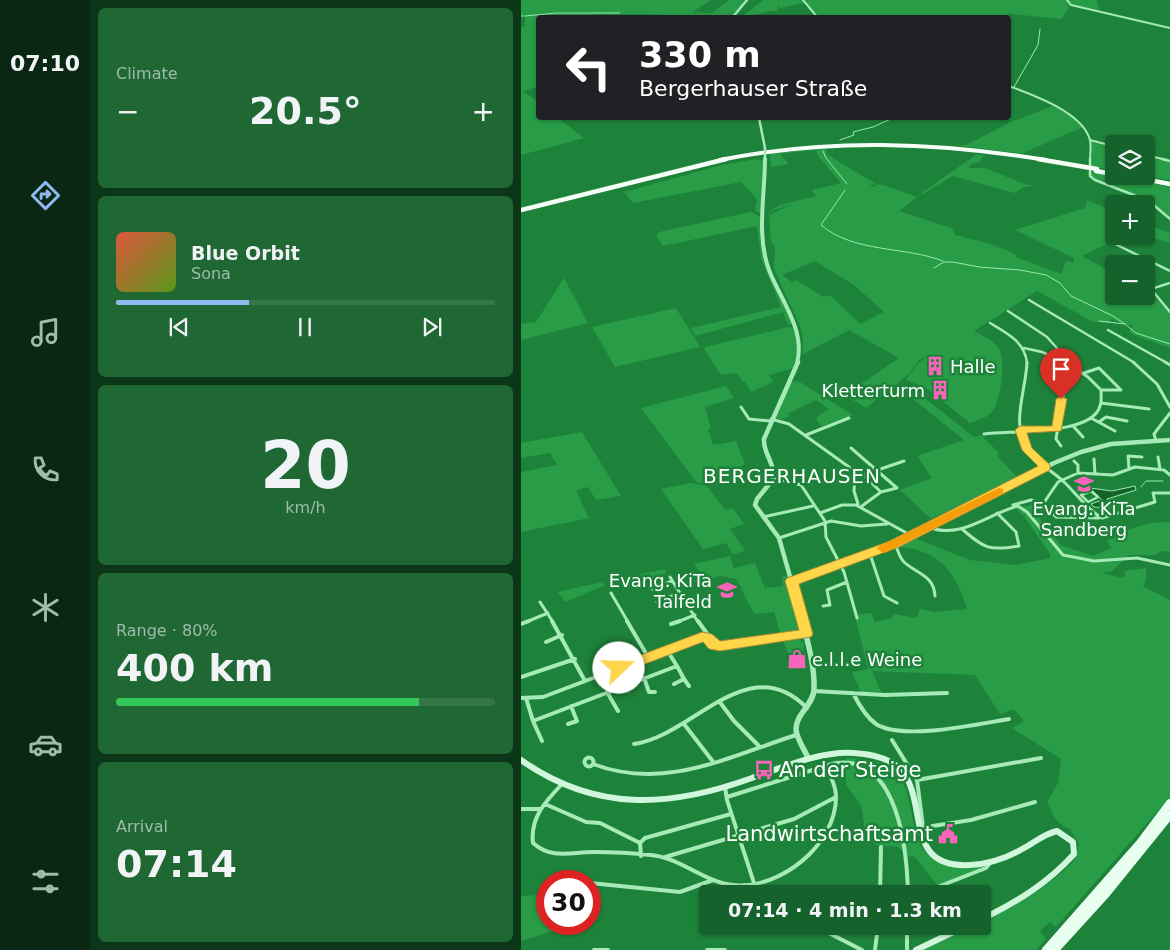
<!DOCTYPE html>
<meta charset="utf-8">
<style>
body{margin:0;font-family:"DejaVu Sans",sans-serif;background:#1f6834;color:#f1f3f6;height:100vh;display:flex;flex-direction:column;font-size:19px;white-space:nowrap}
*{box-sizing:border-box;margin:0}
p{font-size:16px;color:#9ebca9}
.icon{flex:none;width:28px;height:28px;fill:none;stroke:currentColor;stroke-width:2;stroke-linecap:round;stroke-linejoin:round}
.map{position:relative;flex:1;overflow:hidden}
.details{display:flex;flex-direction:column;gap:8px;padding:8px;background:#0c3618;width:431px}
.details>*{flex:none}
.banner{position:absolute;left:15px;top:15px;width:475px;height:105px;border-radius:5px;box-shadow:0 1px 4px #0004;background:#202124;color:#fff;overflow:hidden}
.tools{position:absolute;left:584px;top:135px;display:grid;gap:10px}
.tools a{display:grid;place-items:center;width:50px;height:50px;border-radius:5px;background:#16622c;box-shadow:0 1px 4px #0004;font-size:25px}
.speed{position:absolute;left:15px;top:870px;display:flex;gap:10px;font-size:25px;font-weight:700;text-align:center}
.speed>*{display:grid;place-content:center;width:65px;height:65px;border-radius:50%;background:#16622c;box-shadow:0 1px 4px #0004;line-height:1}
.speed .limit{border:8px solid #d22;background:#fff;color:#111}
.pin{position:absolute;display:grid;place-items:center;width:42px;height:42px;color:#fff;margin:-51px -21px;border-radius:50% 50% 50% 0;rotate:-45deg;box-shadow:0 0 5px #0007}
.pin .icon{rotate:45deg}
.me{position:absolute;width:55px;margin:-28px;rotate:69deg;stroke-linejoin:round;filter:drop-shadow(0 0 4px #0008)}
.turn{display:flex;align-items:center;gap:18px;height:105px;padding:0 20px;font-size:22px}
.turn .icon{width:65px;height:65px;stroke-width:2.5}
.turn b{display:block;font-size:35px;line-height:42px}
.big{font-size:38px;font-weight:700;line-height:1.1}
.details .widget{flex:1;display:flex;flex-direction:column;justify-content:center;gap:8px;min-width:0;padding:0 18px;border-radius:8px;background:#1f6834}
.details .dial{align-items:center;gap:0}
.dial b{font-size:65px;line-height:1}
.song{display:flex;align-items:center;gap:15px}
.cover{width:60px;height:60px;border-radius:8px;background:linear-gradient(135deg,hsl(10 70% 55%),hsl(90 70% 35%))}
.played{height:5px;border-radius:2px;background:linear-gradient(90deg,#90b9f0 35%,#357648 35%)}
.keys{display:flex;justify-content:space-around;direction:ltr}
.heat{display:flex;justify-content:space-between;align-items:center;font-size:28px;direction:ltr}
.charge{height:8px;border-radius:4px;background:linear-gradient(90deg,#34c759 80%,#357648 0)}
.trip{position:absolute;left:178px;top:885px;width:292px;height:50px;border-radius:5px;background:#16622c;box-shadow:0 1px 4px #0004;font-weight:700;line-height:50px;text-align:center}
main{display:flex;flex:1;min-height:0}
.tabs{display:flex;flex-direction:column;width:90px;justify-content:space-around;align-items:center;background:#092712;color:#9ebca9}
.tabs .icon{width:35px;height:35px}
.tabs .selected{color:#90b9f0}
.tabs b{font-size:22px;color:#f1f3f6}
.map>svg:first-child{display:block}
</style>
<main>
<nav class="tabs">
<b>07:10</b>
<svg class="icon selected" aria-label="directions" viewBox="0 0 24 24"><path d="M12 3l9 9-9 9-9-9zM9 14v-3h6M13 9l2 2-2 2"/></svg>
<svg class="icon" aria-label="music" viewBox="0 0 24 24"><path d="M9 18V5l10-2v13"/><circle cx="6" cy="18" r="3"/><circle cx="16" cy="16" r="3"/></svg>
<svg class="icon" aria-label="phone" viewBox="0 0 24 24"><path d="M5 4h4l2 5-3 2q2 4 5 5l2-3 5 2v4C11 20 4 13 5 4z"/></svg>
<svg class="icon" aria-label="climate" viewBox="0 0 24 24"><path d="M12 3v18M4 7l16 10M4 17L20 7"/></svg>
<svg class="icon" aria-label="car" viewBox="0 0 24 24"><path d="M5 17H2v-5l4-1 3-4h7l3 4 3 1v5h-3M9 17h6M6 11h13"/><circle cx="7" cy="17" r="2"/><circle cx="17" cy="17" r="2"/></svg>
<svg class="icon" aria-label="filters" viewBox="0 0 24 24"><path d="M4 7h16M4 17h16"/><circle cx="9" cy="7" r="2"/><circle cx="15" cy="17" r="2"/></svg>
</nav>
<section class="details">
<div class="widget"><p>Climate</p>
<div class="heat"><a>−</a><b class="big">20.5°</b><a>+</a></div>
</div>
<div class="widget">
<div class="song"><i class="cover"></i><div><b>Blue Orbit</b><p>Sona</p></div></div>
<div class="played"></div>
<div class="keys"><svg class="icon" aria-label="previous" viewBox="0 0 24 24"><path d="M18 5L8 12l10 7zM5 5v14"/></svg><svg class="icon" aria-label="pause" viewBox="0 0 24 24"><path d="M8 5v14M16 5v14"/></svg><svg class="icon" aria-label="next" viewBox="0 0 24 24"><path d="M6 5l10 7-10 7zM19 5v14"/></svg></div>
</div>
<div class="widget dial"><b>20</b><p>km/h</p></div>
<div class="widget"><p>Range · 80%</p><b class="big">400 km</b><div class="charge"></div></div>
<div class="widget"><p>Arrival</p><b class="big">07:14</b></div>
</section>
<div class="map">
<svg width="649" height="950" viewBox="0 0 649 950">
<rect width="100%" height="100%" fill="#1e833a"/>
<path fill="#289c46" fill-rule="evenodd" d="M0,0H190L172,12L191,13L208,0H222L223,2L210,17L158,18V15L73,14L72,18H18L17,87L2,91L17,102L18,118H37L63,138L0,155V27H4V17H0Z
M242,0H281L283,3L258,8V2L256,11C243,11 231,17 219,18Z
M283,0H576L578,10L549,5L541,19L489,14L464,18H298Z
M532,106L550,116L562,127L502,153L510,155L434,145H445L492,121Z
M570,141L592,146V171L570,166Z
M318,147L303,149L306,150L305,154L355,184L348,186L352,187L357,184L362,185L396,197L378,211L433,229L432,231L434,235L470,244L494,254L495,257L540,274L545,261L553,262V258L494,230L564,208L566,200L592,211V236H625V224L649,233V243C631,236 613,236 596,245L590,242L561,256L592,273V296H625V289L649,313V348L613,335L608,331L612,326L589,319L590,323L572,322L516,291L453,331C462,336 472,340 478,349C485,361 480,403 470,413C465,418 456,420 449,423L405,388L385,380L396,364L406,357L398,360L387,375L345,408L324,395L378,358L328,330L282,354V337L278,324L253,269L254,248L250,240L248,215L272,204L247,212L259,205L295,196L291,190L320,183L297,156L295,150L259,154L268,164L250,167L249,154ZM294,261L333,285L363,312L339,324L309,295L303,297L275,280L271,282L261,275Z
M456,154L463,156L458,162L451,163L447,168H464L503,184L515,186L502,187L494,193L432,176L402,194H399Z
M625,155L649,162V180L623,176H625Z
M235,159L243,161L239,213L234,211L236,199L220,182L112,203L103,192L201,165Z
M570,172L649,187V218C628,193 593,195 570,175Z
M230,212L240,217L244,259L272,324L267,325L262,312L174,336L170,328L260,307L240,258L236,226L142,246L135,235L138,232Z
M43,278L67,323L0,340V324L15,322Z
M155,308L179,347L94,367L71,327Z
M268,327L273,328L277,344L273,368L248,375L252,382L230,392L224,382L226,381L222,382L216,373L200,375L183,349L184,347Z
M277,381L332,415L301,426L296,421V417L308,409L295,400L266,414L269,416C264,419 259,421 253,417L262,397L271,382Z
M205,386L213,398L184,407L190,428L187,430L192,445L215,441L224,464L184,484L175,482L120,408Z
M395,391L453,437L460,435L477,452V457L496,477L410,519L379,490L411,478L396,456L443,440L387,395Z
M61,432L100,496L75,500L67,487L55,490L68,518L0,532V472L36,465L29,453L0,458V443Z
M170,483L186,486L204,510L212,508L223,524L209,529L224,551L212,554L205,543L182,549L140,489Z
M512,503L519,507L512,510L540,545L572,556L590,548L586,541C605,529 626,521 649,522V552L639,551L635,555H608L591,571L580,573L601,578L604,576V571L625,568V580L622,586L649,600V797L535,927L529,922L519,931L525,939L515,950H401L452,926H461V922C489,909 527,887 549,865C555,859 556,852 558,844L549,829C535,825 532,814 526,802L537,783L540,759L491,728L503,721L493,709L479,714L454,675L351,671L360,692H340L331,672L347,669L335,620L338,614L350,613L354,622L371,618L373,614L395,618L399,609L414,612L446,609C435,573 419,550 378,547L379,544L391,537L449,560L495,565L529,558V554L503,516L493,507L508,506Z
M209,556L213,568L234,563L244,588L262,586L261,577L266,576L279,631L260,636L253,612L233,614L215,579L199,576L185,581L173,564Z
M144,569L146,573L109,586L101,578Z
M81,582L84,585L44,602L37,592Z
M277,638L283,643L282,651L276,654L267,653L262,640Z
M325,758C375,759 384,772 392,820C394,831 397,843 404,852C419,868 446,857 461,868L417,886L394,857L387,856L377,847L355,845L345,835L340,805L325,785Z
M26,895V924H46L45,927L0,941V896Z"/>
<path fill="#14622a" stroke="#98ebad" d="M614,486L615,490L586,499L588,508L573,507L570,504L581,500L569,488L591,491Z"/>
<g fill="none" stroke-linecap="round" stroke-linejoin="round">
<path stroke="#98ebad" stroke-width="1" d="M0,16H2
M4,16L35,13H99
M493,87L517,45L519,29
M488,90L490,89
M319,140L333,135L332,132L352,127L372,118
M302,151L305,158L326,184
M324,190L300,225C333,253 383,246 422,261
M413,268L423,262H432L458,267L499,270L525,275L539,283L550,296L592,316L604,324
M578,321L604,324L615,333L649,344
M620,487L625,481H642"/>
<path stroke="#a5eab7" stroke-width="2.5" d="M570,491L577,497L567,502L560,495Z"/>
<path stroke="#a5eab7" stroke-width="2" d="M282,0L297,18
M546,0L550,5L649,28
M488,86C512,95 558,111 568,137C571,144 569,153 569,160
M569,140L592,146
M625,155L646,160"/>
<path stroke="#a5eab7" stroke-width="2.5" d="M569,159V166
M641,159L649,161
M569,171V176L574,180L628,201L649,219
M592,243L649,271
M649,283L630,289L649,312
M508,300L614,363
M487,311L526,337L543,356L542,363
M469,323C486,333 504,342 506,363
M587,330L646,363
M503,348L521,352L546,363"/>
<path stroke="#a5eab7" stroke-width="3" d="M506,362C505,392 488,426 509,453C518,464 531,471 542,481C555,493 565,509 581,518L634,502L632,493H649
M612,362L636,384L649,407
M644,362L649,365
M563,373L578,368L600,390H580
M580,403L628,409
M220,407L228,419L249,421
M570,418L594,431
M250,419L268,424L328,467L334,474
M578,422L585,417L606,421
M553,427L562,437
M463,434C489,430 571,436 579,406C581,401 580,395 580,390L567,377L544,362
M285,435L328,418
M635,441L633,434L649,413
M540,446L535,439L547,365
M330,448L376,488L360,492L341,506
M637,457L639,469
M573,459L574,474
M553,461L557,465V473
M608,469L607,456L621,457
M334,474L342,475L383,461
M334,474L333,491L337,504
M342,475L360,492
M253,478L280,485L304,521L305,537L323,572L336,618
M492,505L510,500L522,504
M299,513L321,505H335L391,536
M242,517L292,506
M578,518L535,517L522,504L537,482L557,473L592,475L614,467L643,470L649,475
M407,527C440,540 466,514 497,506L506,512L542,555L573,561L616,558L649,565
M441,529C464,549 468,551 498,546L495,532L476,513
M258,538L310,521L340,526L366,524
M374,544C377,550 378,557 383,562C396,574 413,575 414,596
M349,554L363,596L376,603
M149,577L177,622
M131,589L151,581
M90,593L107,622
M19,602L32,622
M136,602L159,593
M302,606L309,605L306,590L326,582
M5,622L27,613
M156,622L174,615"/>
<path stroke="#a5eab7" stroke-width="4" d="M31,621L64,681
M106,621L127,657
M177,621L195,646L285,634
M0,624L8,621
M150,624L159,621
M25,642L41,635
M0,677L54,659
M123,678L128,692H134
M163,679L168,686
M153,684L163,679L156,666
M293,691L364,695L426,693
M86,692L97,711
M332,693C337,703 345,717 355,724C381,741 457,724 488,719
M0,698L22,697L146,650L187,637
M5,698L12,721L156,666L146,650
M198,701L213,721L239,747
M12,721L21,741
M47,724L56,721L50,706
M163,724L193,763
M371,740L396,780L402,827
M113,744C172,736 227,648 286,708
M63.5 762a4.5 4.5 0 1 1 9 0a4.5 4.5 0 1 1-9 0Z
M72,764C143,791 207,757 275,735
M396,780L520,758
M40,785C24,802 9,818 12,843C31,860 50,852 73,852C92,852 112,853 130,855C160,858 183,882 212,885C259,890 315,845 315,797C315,786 309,775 304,765
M204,787L206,800L233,883
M206,797C231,789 257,781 282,773C293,770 304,765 315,763C378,755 386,852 387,894
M24,804L65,822L79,823L119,843
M0,809H19
M399,828L450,820L514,802
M119,843L124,838L210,814
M119,843L120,856
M144,857L273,819L315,797
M69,883L159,892L192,880
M223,885L225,889L245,894
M359,894L360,847
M422,894L419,886L465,868L469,863
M386,926V950
M427,926V929
M302,930L341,950
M73,950H87
M186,950H204
M354,950L357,926"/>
<path stroke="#a5eab7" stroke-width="2.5" d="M211,18L226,0
M238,118L244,148
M244,160V156"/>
<path stroke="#a5eab7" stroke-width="4" d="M244,159C244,196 235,234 248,270C259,299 285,330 276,363"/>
<path stroke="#a5eab7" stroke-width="4.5" d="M277,362L243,439C242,453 254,464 253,478L236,499L234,505L258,538L282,622
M271,581L374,544L533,463L560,452L590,444L649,440"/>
<path stroke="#a5eab7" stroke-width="5.5" d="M281,621C287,642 294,667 293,690C292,705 275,714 275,729C275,738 284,750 287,758"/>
<path stroke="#d0f7db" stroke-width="6" d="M0,760C74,812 148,808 231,778C262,767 299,751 333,753C349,754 367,757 379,769C409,800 380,869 449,865C468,864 486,858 503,848C514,842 523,834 536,831L552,842L553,854C527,883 496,902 461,919
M395,950L445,926"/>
<path stroke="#e8feef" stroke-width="8" d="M525,950L619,843L649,803
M534,950L585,894L649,815"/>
<path stroke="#f4fef7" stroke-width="4" d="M199,160C308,138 415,142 525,160"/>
<path stroke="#f4fef7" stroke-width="4.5" d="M517,159L564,167
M575,171L592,174
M607,176L649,184
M0,210L205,159"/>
<path stroke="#a5eab7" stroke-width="2.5" d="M244,148V156"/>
<path stroke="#f4fef7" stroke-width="4.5" d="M564,167L576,169"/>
</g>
<path fill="#ffd54a" stroke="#a68a30" d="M540,396L546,399L540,431L506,433L511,448L529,465V470L378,547L278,584L292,634L290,637L199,651L188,649L182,642L103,672H93L91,668L93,665L181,632L191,634L199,641L278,630L264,581L266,578L369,541L517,466L501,450L494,430L499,426H531L535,399Z"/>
<path fill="#f59e0b" d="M478,488L482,489V494L366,552L362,553L356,549L358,546Z"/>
<defs>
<symbol id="building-bare" viewBox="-9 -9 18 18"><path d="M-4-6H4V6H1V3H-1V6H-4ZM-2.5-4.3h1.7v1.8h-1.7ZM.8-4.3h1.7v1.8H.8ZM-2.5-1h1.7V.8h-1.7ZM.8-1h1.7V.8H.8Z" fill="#f864b9" stroke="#1e833a" stroke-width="2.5" paint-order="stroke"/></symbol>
<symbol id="school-bare" viewBox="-9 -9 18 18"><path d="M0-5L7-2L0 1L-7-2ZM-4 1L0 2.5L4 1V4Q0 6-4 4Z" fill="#f864b9" stroke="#1e833a" stroke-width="2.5" paint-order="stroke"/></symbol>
<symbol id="shop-bare" viewBox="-9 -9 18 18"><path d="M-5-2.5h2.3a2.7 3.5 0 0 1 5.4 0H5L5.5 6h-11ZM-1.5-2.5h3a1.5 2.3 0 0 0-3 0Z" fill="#f864b9" stroke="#1e833a" stroke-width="2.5" paint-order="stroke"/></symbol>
<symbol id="bus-bare" viewBox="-9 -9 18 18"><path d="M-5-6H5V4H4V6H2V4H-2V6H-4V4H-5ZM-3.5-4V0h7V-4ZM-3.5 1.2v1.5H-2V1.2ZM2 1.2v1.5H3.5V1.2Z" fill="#f864b9" stroke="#1e833a" stroke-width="2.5" paint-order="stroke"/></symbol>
<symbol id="civic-bare" viewBox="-9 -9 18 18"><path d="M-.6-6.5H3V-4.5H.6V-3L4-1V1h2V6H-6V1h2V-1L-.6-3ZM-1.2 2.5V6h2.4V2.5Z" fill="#f864b9" stroke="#1e833a" stroke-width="2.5" paint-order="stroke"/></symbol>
</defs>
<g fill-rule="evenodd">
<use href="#building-bare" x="400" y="352" width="28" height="28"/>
<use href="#building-bare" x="405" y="376" width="28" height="28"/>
<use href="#school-bare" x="549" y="470" width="28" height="28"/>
<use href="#school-bare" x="192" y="576" width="28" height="28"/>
<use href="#shop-bare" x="262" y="645" width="28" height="28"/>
<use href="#bus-bare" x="229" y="756" width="28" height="28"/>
<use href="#civic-bare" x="413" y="820" width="28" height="28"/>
</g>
<g text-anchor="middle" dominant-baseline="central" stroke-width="5" stroke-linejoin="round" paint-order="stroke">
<g font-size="18" fill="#fff" stroke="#1e833a" text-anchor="start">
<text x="429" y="366">Halle</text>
<text x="404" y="390" text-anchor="end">Kletterturm</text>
<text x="563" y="508" text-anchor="middle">Evang. KiTa<tspan x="563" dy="21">Sandberg</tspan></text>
<text x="191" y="580" text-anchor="end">Evang. KiTa<tspan x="191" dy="21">Talfeld</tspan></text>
<text x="291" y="659">e.l.l.e Weine</text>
</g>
<g font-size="20" letter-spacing="1" fill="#fff" stroke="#1e833a">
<text x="271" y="476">BERGERHAUSEN</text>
</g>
<g font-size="21" fill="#fff" stroke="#1e833a" text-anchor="start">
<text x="258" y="770">An der Steige</text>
<text x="412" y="834" text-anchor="end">Landwirtschaftsamt</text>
</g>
</g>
</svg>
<div class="tools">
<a><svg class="icon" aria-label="layers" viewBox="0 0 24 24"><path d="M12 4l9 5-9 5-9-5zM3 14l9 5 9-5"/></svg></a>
<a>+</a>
<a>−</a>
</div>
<div class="speed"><div class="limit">30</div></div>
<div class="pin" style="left:540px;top:399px;background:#d93025"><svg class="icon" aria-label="arrive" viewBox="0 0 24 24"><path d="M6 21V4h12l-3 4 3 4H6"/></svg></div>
<svg class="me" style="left:98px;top:668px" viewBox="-20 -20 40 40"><circle r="19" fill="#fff"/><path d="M0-13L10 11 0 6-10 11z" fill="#ffd54a"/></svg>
<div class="trip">07:14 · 4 min · 1.3 km</div>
<div class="banner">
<div class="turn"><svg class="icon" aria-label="left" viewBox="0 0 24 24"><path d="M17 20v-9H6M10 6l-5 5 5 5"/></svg><div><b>330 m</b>Bergerhauser Straße</div></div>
</div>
</div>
</main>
